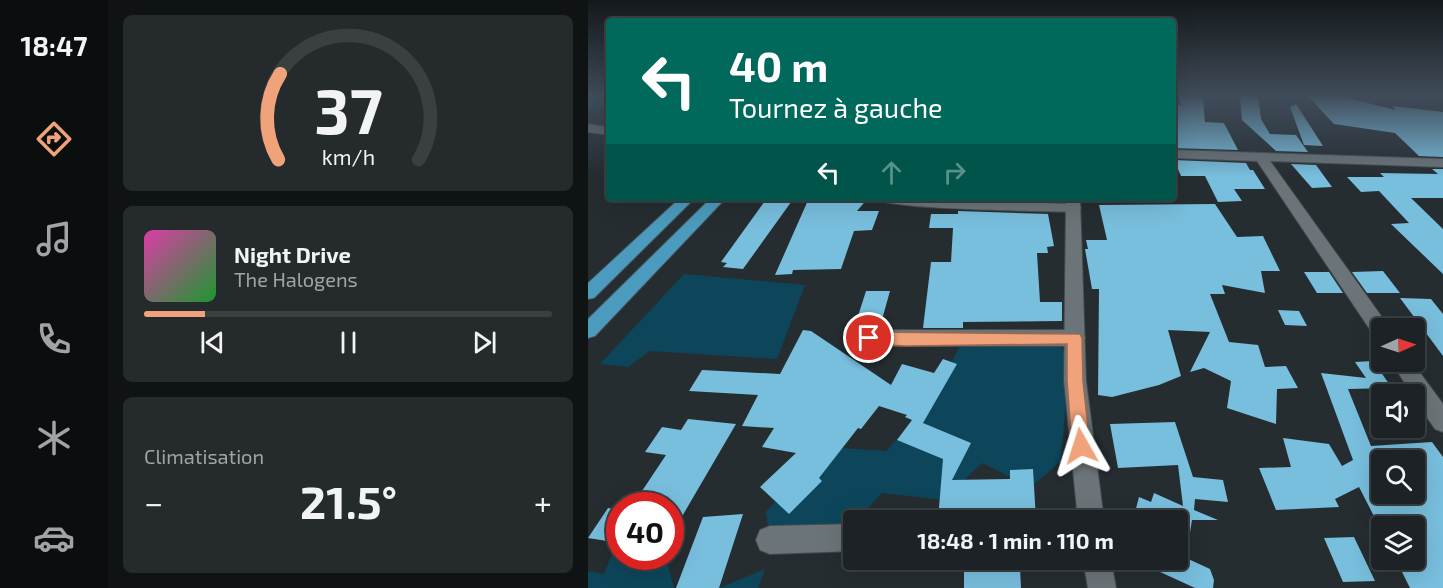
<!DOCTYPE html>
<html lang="fr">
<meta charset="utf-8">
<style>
body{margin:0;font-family:"Exo 2",sans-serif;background:#252a2d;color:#f1f3f6;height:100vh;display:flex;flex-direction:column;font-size:22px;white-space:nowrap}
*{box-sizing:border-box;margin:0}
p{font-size:20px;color:#a0a4a7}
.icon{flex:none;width:33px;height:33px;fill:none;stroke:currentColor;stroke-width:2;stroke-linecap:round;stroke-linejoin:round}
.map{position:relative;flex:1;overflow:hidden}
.sheet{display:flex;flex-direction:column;gap:15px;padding:15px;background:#0f1314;width:480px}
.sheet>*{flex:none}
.guide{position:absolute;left:18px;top:18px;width:570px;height:183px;border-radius:6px;box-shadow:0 6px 24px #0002,0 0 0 2px #3a3f42;background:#00695c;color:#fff;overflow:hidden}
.needle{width:39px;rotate:87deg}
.fabs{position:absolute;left:783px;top:318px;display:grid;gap:12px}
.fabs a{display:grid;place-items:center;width:54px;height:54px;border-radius:6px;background:#1c2225;box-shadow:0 6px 24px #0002,0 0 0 2px #3a3f42;font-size:30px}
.speed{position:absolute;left:18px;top:492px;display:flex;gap:12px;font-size:30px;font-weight:700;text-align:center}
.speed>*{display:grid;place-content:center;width:78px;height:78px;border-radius:50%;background:#1c2225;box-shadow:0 6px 24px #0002,0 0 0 2px #3a3f42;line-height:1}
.speed .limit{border:9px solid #d22;background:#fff;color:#111}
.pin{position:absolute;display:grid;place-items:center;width:51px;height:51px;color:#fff;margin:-26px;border:3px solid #fff;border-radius:50%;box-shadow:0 2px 6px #0007}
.me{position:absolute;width:66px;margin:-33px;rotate:354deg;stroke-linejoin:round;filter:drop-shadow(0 0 4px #0008)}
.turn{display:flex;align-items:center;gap:21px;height:126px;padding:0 24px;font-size:27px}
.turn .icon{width:78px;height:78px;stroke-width:2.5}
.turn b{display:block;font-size:42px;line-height:51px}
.lanes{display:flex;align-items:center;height:57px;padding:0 24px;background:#0003;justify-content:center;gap:30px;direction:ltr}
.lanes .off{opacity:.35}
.big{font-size:45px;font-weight:700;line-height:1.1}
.sheet .card{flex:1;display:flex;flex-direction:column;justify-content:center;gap:9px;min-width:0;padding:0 21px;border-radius:9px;background:#252a2d}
.sheet .dial{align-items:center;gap:0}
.dial svg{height:156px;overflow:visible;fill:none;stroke:#3a3f42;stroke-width:7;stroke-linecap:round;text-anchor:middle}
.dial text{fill:#f1f3f6;stroke:none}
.song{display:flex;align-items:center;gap:18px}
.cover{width:72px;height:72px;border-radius:9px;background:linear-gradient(135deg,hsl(320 70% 55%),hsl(130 70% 35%))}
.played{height:6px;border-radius:3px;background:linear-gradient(90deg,#f0a27a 15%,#3a3f42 15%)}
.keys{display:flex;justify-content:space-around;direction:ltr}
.heat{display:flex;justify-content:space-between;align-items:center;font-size:33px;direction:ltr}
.trip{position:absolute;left:255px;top:510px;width:345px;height:60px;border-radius:6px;background:#1c2225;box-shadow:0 6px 24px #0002,0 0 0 2px #3a3f42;font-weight:700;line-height:60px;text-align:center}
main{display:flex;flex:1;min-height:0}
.dock{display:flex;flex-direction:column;width:108px;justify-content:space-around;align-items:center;background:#0b0e0f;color:#a0a4a7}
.dock .icon{width:42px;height:42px}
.dock .active{color:#f0a27a}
.dock b{font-size:27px;color:#f1f3f6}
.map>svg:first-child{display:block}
</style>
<main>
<nav class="dock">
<b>18:47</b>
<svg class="icon active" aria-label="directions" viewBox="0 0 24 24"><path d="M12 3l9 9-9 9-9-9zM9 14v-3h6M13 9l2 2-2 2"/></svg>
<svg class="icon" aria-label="music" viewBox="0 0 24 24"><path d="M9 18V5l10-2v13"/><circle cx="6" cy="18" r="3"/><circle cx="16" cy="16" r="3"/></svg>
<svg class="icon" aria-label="phone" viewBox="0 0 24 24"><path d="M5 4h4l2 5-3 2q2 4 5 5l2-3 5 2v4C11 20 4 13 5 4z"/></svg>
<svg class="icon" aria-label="climate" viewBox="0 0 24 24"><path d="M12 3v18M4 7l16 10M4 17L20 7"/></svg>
<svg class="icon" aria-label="car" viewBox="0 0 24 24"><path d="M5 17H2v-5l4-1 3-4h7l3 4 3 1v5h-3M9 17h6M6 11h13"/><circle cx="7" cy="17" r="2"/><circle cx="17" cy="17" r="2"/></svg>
</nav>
<section class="sheet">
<div class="card dial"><svg viewBox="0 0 100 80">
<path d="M14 69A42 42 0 1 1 86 69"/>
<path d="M14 69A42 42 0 0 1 15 25" stroke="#f0a27a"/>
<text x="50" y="56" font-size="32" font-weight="700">37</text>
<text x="50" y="72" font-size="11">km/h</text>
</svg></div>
<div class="card">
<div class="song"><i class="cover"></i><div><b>Night Drive</b><p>The Halogens</p></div></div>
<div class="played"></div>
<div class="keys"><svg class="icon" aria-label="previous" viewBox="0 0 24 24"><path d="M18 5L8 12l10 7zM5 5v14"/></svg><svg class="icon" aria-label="pause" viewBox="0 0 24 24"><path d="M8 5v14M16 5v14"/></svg><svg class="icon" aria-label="next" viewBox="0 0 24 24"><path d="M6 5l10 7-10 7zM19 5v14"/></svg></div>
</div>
<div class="card"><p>Climatisation</p>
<div class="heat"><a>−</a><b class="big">21.5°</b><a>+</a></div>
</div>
</section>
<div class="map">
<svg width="855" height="588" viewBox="0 0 855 588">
<rect width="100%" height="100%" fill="#252d31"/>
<path fill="#0d465b" d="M5,95H21V110H0V98Z
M96,274L217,285L189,359L62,351L40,367L12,364Z
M466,338L478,355L477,410L473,461L443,487L394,463L355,500L294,493L269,520H266L265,525L182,540L178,512L224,461L252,448L298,451C332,415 353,384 375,340Z
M29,542L31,543L32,556L78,557L86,588H0V571L16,574Z
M177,569L170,588H126H131Z"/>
<path fill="#78bedd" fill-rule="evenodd" d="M591,95H608L609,99H615L617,122L636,123L650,150L585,148V105H593Z
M652,95H670L673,119L682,134L708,135L720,152L688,151L654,120Z
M719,95H748L807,110L805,106L855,112V157L831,156L807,133L746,124Z
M708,104L735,146L716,145L702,107Z
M586,160L658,163L662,170H665L677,189H646L654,201L630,202L617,176H593Z
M703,164L728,165L744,187L724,188Z
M844,169H855V198H823L855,229V274L803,224L821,223L791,191L773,192L759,177H796L792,173L850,174Z
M179,198H206L155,269L135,267L139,263L133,262Z
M221,198H280L269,211H291L284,230L266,231L253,269L205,270L204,274L187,275Z
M627,204L649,237L675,236L692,271H673L677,293L634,285L637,294H622L641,342L670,345L677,367L698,366L710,388L689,389L688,424L639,408L643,381L616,368L602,372L622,332L580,330L593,376L571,385L524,397L510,395L511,289H504L497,249H500L498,240H519L511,205Z
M370,211L460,214L466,246L459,247L460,253H449L452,302H474V321L375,322V328H335L343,262H363L365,228H341L343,214H370Z
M795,271L812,293H779L764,272Z
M716,272H741L755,293H729Z
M278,291H302L295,316H270Z
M812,298L843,299L855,314V356Z
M690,310L711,311L719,326L697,325Z
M215,330L223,331L303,385L314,364L346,373L355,359L369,364L335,423L383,443L364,480L422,479V470L445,469L448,520H350L355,459L309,440L324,420L317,417L319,415L291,406L273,429L270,428L231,478L234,481L201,514L172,487L208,453L174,447L186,428L154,426L170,395L101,391L114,370L192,374Z
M785,361L804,388L760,389L783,446L844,442L855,457V588H822L808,560H826V526H791L771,487L747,499L751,507L688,510L671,468L703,467L695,438L741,444L754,466L765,460L733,373L778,378L767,362ZM794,460H826V494H794Z
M100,419L148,424L82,537V506H44L78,455L57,452L74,427L93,430Z
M587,422L605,477L635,480L640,502L607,499L606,510L630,520H604L598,557H596L622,569L626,580L625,588H607L546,560H590V520H545L551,497L563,502L566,493L595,506L590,465L530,468L522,424Z
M20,508L32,510V543L0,538Z
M155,514L131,588H88L115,517Z
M766,537L787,581L755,582L736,538Z
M432,568L433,588H376V572Z"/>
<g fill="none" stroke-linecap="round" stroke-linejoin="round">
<defs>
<path id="street" d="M0,124L21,127V135L0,132Z
M585,150L855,159V167L682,161L801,327L802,328H794V339L787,337L669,161L585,158Z
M286,198L486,204L493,208L486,212C459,211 297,210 286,198Z
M281,330H487L494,333L497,338L494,343L487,346H281L274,343L271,338L274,333Z
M803,362H824L855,404V432L847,429L826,399V394H824Z
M266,524V551L182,554L172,550L168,540L172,530L182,526Z"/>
<path id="secondary" d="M478,198H492L498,381L516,520H490L476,381Z
M495,560H523L528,588H500Z"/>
<path id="highway" d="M92,198H107L6,298L0,299V283Z
M123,198H138L7,336L0,338V319Z"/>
</defs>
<use href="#street" stroke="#454b4f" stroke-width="2"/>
<use href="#secondary" stroke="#454b4f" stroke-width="2"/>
<use href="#highway" stroke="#454b4f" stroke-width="2"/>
<use href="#street" fill="#6b7478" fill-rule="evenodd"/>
<use href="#secondary" fill="#6b7478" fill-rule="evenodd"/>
<use href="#highway" fill="#4a9bbd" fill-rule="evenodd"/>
</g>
<linearGradient id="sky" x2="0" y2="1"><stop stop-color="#14191b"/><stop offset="0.54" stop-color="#404c5a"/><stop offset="1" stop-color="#404c5a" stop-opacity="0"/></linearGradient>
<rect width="855" height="177" fill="url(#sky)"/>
<path fill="#f0a27a" stroke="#9c694f" stroke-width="1.5" d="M281,332L492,334L494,338L495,381L502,446L499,452L493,455L487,452L484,446L479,381V344L318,346L281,344L276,342L274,338L276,334Z"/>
</svg>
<div class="fabs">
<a><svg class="needle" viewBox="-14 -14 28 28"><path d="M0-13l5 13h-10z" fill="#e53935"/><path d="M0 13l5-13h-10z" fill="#a0a4a7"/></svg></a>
<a><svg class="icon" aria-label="sound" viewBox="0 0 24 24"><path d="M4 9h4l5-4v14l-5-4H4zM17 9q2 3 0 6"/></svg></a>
<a><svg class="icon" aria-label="search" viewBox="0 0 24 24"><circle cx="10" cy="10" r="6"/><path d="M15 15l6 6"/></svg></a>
<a><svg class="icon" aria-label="layers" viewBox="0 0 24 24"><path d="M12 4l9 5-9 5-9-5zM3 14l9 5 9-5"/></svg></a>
</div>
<div class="speed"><div class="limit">40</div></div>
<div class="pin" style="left:281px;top:338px;background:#d93025"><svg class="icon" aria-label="arrive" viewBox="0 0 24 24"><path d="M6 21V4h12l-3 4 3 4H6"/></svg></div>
<svg class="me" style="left:493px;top:446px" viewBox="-20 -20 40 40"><path d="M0-17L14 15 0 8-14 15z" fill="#f0a27a" stroke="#fff" stroke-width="4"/></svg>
<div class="trip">18:48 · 1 min · 110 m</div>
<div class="guide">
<div class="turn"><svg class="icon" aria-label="left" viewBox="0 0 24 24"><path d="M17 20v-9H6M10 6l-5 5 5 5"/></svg><div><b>40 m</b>Tournez à gauche</div></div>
<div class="lanes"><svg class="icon" aria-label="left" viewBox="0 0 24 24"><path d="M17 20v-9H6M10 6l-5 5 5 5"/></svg><svg class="icon off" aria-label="ahead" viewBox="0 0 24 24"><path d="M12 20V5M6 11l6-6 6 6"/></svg><svg class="icon off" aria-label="right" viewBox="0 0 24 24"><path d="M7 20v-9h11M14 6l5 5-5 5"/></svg></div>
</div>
</div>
</main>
